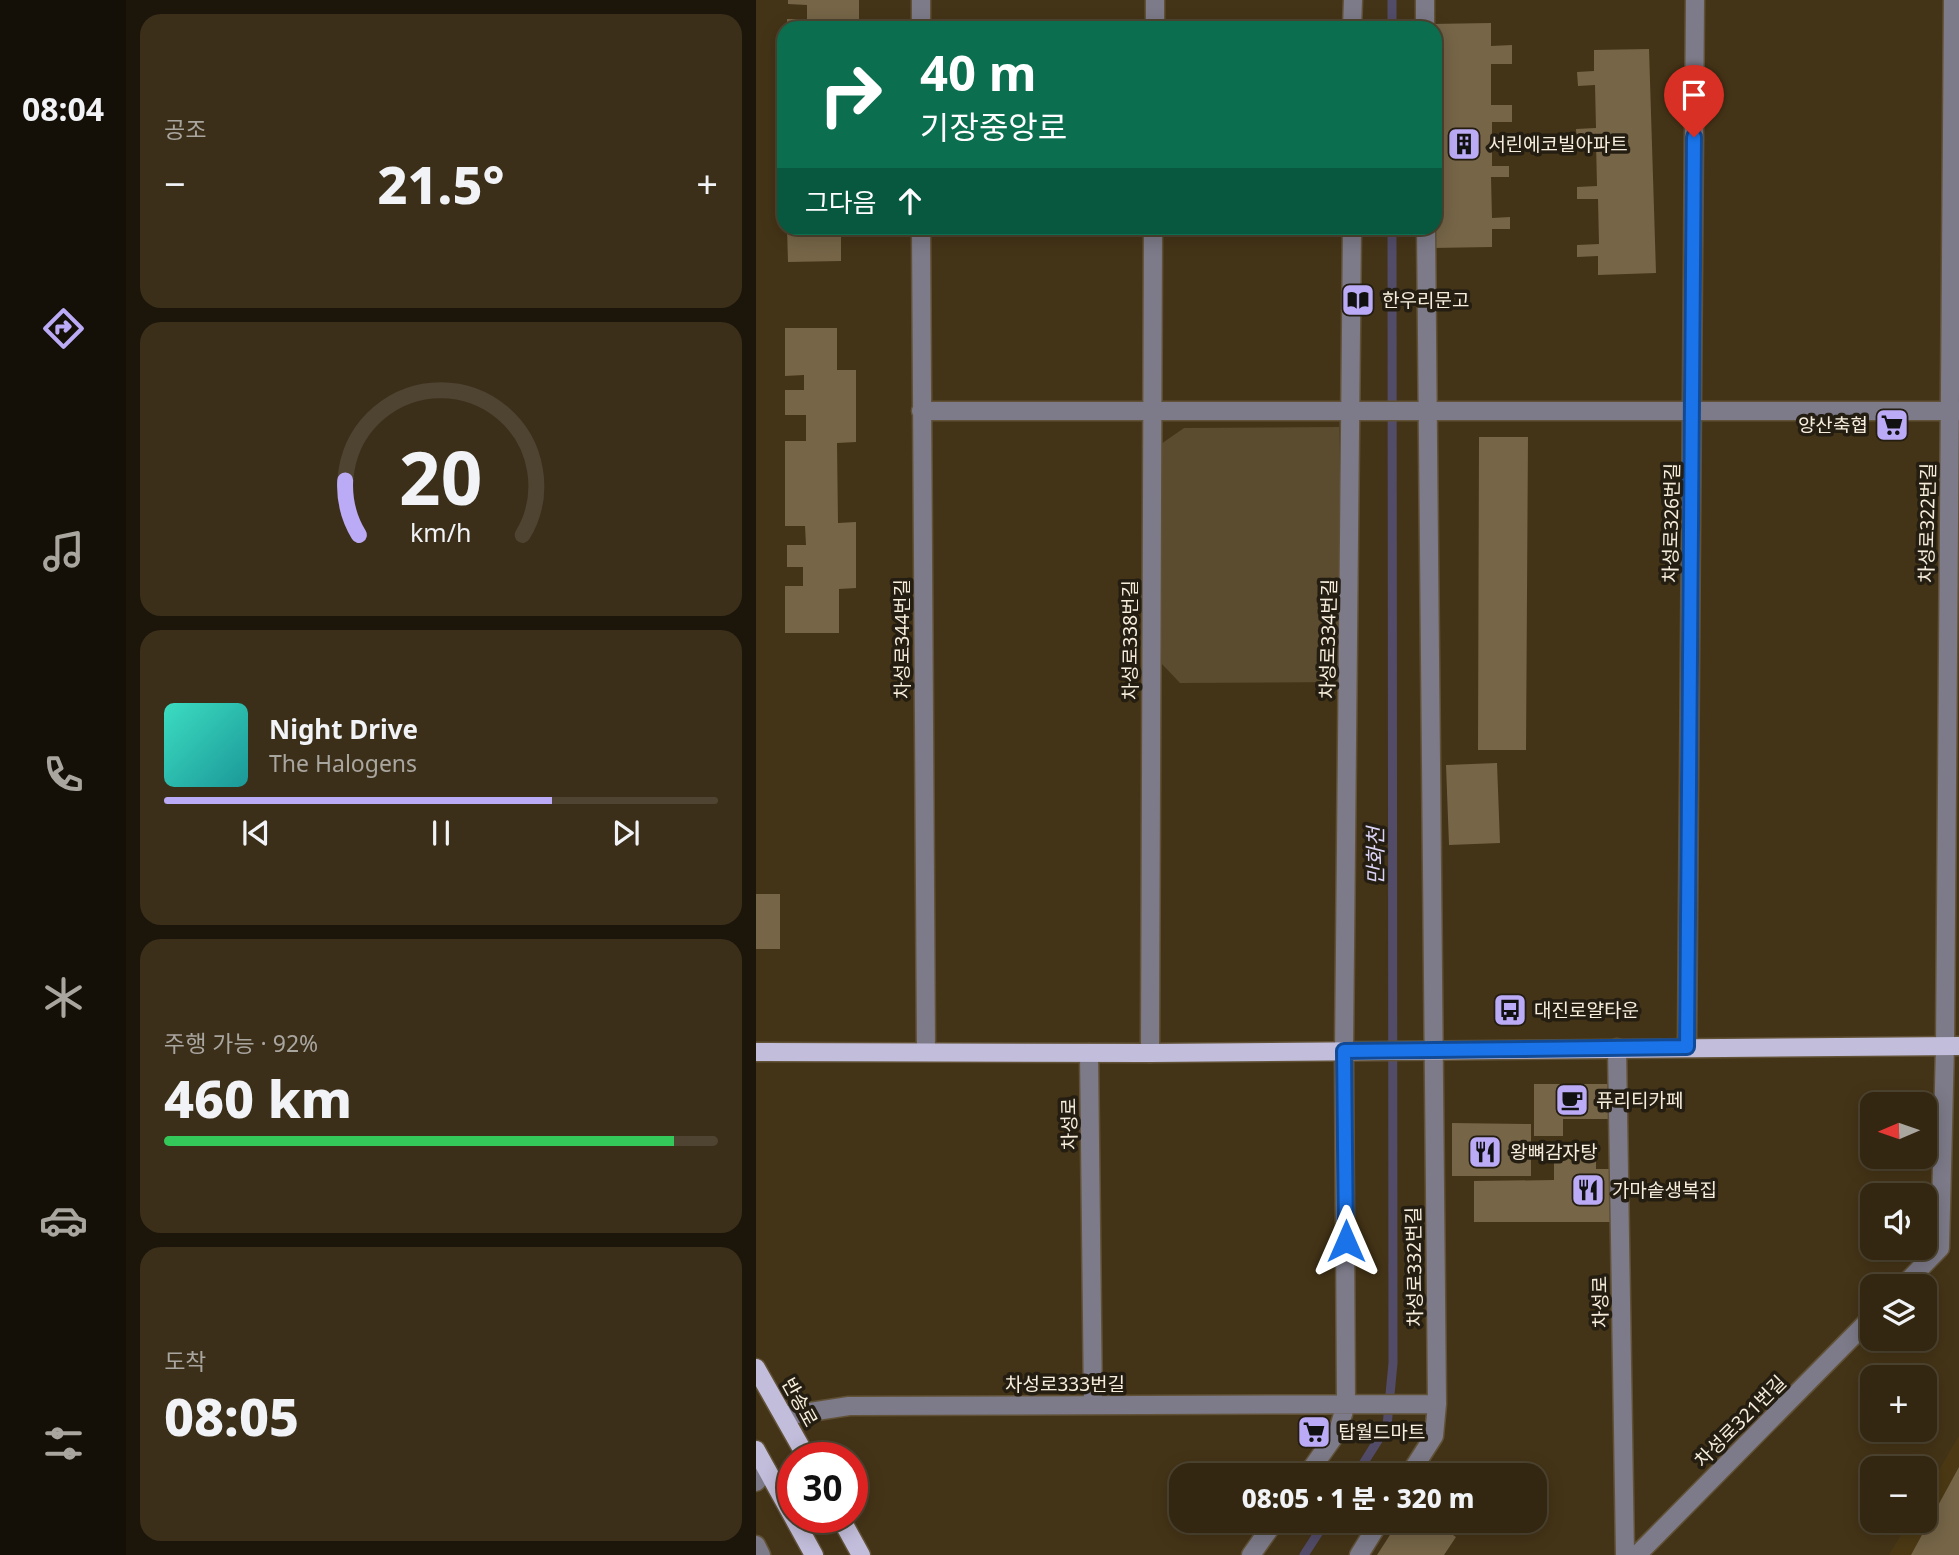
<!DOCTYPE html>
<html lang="ko">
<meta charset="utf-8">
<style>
body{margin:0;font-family:"Noto Sans","Noto Sans KR",sans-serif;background:#3b2f1a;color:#f1f3f6;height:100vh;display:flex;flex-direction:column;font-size:26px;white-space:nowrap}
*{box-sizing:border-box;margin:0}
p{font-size:23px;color:#a9a59f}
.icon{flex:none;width:38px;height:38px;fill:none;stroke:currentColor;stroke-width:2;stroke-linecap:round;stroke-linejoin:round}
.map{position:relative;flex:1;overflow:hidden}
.side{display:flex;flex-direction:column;gap:14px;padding:14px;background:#1c1509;width:630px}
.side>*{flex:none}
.hud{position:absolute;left:21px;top:21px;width:665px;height:214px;border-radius:21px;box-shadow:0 4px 18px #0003,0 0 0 2px #4e4431;background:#0b6e4f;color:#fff;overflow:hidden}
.needle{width:46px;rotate:268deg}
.controls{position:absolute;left:1104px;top:1092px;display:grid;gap:14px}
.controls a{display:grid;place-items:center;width:77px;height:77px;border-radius:14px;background:#332711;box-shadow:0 4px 18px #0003,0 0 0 2px #4e4431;font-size:35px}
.speed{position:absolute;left:21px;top:1442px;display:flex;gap:14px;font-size:35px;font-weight:700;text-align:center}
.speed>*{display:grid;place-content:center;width:91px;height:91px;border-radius:50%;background:#332711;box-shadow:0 4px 18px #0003,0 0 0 2px #4e4431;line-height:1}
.speed .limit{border:10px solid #d22;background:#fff;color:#111}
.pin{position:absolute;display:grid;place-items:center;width:60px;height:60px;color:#fff;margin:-72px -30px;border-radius:50% 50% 50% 0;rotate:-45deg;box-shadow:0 0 7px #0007}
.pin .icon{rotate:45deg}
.me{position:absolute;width:77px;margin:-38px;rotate:0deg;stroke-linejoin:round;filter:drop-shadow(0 0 5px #0008)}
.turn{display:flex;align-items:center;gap:24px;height:147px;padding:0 28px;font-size:32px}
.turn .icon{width:91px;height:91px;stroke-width:2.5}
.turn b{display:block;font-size:49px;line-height:60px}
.then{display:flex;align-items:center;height:66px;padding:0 28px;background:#0003;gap:14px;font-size:26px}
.big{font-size:52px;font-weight:800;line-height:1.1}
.side .widget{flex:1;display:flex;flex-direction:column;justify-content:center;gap:10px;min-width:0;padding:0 24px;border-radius:21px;background:#3b2f1a}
.side .dial{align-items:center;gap:0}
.dial svg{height:182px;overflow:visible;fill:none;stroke:#4e4431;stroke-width:7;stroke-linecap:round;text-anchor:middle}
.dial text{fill:#f1f3f6;stroke:none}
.song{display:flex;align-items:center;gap:21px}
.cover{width:84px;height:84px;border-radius:10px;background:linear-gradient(135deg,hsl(170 70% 55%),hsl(180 70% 35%))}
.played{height:7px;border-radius:4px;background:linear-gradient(90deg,#bbaaf6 70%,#4e4431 70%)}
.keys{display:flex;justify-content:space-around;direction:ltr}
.heat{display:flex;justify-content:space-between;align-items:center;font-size:38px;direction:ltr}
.charge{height:10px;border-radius:5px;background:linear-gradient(90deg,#34c759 92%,#4e4431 0)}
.trip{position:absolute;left:413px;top:1463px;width:378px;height:70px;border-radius:21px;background:#332711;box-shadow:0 4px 18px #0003,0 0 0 2px #4e4431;font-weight:800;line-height:70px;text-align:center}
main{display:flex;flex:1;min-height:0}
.menu{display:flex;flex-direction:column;width:126px;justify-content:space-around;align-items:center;background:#141007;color:#a9a59f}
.menu .icon{width:49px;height:49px}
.menu .current{color:#bbaaf6}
.menu b{font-size:32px;color:#f1f3f6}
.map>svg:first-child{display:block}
</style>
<main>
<nav class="menu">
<b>08:04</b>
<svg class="icon current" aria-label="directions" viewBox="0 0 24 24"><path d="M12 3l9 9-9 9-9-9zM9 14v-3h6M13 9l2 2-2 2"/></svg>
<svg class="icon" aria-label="music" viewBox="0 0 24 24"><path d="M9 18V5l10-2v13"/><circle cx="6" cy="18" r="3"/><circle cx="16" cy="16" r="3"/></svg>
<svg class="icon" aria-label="phone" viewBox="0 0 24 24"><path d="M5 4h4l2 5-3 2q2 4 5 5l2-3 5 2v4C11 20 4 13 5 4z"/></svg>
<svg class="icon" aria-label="climate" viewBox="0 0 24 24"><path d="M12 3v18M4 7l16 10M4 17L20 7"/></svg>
<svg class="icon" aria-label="car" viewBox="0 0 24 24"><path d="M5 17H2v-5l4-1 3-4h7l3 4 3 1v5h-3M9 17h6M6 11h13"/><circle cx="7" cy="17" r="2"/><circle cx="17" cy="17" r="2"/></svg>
<svg class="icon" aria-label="filters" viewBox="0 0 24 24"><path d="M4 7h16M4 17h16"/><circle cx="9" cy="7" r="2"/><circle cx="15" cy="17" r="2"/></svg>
</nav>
<section class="side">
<div class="widget"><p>공조</p>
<div class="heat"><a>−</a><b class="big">21.5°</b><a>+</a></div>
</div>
<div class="widget dial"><svg viewBox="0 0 100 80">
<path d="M14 69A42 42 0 1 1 86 69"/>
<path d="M14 69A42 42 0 0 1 8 45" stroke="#bbaaf6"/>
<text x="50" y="56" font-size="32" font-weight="700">20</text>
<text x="50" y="72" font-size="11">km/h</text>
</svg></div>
<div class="widget">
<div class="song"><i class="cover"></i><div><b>Night Drive</b><p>The Halogens</p></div></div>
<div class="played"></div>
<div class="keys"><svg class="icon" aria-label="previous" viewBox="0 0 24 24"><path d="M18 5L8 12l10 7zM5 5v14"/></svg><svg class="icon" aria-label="pause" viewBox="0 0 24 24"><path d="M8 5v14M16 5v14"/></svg><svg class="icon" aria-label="next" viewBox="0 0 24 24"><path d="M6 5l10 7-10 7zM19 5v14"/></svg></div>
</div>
<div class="widget"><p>주행 가능 · 92%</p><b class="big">460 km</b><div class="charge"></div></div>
<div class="widget"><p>도착</p><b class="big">08:05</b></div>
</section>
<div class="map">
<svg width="1203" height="1555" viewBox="0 0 1203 1555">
<rect width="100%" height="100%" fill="#443417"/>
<path fill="#4c3914" d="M1203,1436V1555H1133L1153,1521H1169V1494Z"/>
<path fill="#5b4c2f" d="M583,427L585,682L424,683L406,664L405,444L428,428Z"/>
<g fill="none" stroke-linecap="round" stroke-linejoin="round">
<path stroke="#534c69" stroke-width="9" d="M636,0V28
M600,1475L631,1426L637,1363L636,228
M548,1555L570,1521"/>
</g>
<path fill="#766547" d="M32,0H103V28H31V19H51V5L32,4Z
M735,23V46L756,45V64H735V105H756V122H736V166H753V177H735L736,218L754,217V229H736V247L676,248V228H679V28H674V24Z
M893,49L900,273L842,275V256L821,257V245L843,244L842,199H821V187L841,186L840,143L821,144L820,129L840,128L839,85L822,86L821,72L838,71V50Z
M31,228H85V261L32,262Z
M29,328H81V370H100V442L81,443L82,523L100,522V588L83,589V633H29V586H47V567H31V545H50L49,526H29V441H50V415H29V390H48V375L29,376Z
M723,437H772L770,750H722Z
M741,763L744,843L693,845L690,765Z
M0,894H24V949H0Z
M778,1084H855L856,1119H807V1136H778Z
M696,1123L775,1124V1176H696Z
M798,1148H840V1169H854L855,1222H718V1181L798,1180Z
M1203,1467V1555H1155Z
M643,1521H676L700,1537L688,1555H621Z"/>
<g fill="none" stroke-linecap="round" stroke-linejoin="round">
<defs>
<path id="minor" d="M165,0V28
M669,0V28
M399,28V0
M596,28L597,0
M165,228L170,1051
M165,411H1203
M931,1047L939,0
M861,1048L869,1555
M333,1053L337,1405
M394,1053L397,228
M1147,1286L1184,1248L1189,1046L1197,0
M28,1416L93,1406L681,1404
M551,1475L582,1431L590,1404L588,1051L596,228
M653,1475L678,1436L681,1404L670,228
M0,1482L11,1470
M0,1545L5,1555
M495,1555L519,1521
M603,1555L624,1521
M881,1555L1116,1317"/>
<path id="major" d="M0,1052L394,1053L1203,1046
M0,1368L51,1458
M0,1450L37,1517
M37,1517L58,1555
M84,1517L105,1555"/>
</defs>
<use href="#minor" stroke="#615237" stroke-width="21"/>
<use href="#major" stroke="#615237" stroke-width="21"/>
<use href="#minor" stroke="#7d7a89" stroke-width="18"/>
<use href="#major" stroke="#c2bdda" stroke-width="18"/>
</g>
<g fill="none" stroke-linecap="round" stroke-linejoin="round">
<defs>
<path id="route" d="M590,1241L588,1051L931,1047L938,137"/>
</defs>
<use href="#route" stroke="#114b97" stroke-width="18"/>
<use href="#route" stroke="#1a73e8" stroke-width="12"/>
</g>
<defs>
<symbol id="building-square" viewBox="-11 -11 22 22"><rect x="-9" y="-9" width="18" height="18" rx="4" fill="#bbaaf6" stroke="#241d11"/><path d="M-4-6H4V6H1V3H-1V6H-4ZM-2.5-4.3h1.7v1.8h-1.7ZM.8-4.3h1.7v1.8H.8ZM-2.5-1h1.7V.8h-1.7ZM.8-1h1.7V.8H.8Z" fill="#111"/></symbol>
<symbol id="library-square" viewBox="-11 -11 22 22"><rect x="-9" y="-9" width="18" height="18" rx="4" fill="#bbaaf6" stroke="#241d11"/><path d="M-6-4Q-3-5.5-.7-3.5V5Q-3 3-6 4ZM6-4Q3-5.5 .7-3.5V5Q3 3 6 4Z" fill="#111"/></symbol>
<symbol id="supermarket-square" viewBox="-11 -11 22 22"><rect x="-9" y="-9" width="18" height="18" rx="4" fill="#bbaaf6" stroke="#241d11"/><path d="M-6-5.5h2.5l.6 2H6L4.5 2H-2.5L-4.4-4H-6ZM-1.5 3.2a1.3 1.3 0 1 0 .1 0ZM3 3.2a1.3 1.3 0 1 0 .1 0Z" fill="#111"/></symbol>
<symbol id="bus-square" viewBox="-11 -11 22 22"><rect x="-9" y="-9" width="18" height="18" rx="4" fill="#bbaaf6" stroke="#241d11"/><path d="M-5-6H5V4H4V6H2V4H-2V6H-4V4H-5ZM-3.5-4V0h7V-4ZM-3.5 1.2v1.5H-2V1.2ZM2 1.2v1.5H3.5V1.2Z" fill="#111"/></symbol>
<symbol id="cafe-square" viewBox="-11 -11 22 22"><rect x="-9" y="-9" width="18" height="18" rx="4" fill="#bbaaf6" stroke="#241d11"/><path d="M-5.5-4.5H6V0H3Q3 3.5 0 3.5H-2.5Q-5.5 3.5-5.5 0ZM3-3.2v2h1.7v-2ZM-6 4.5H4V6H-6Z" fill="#111"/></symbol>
<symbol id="restaurant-square" viewBox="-11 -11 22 22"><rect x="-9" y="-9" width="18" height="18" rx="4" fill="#bbaaf6" stroke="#241d11"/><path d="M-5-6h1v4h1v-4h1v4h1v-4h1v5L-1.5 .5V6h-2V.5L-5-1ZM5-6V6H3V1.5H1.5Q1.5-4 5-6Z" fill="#111"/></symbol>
</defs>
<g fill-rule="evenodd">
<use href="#building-square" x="689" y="125" width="38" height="38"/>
<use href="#library-square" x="583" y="281" width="38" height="38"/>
<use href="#supermarket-square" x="1117" y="406" width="38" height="38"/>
<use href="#bus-square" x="735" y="991" width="38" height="38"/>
<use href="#cafe-square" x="797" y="1081" width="38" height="38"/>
<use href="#restaurant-square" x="710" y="1133" width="38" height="38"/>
<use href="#restaurant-square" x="813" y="1171" width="38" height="38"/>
<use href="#supermarket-square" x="539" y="1413" width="38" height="38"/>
</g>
<g text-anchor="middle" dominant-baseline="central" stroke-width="7" stroke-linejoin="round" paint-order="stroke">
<g font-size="19" fill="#f7eddc" stroke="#241d11" text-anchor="start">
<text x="732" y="144">서린에코빌아파트</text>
<text x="626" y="300">한우리문고</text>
<text x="1112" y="425" text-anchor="end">양산축협</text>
<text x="778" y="1010">대진로얄타운</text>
<text x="840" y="1100">퓨리티카페</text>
<text x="754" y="1152">왕뼈감자탕</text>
<text x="856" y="1190">가마솥생복집</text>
<text x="582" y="1432">탑월드마트</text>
</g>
<g font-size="19" fill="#f7eddc" stroke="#241d11">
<text transform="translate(915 523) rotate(-89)">차성로326번길</text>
<text transform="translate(1171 523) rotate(-89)">차성로322번길</text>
<text transform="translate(146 639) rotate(-90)">차성로344번길</text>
<text transform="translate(572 639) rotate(-89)">차성로334번길</text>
<text transform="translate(374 640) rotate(-90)">차성로338번길</text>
<text transform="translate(313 1124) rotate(-91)">차성로</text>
<text transform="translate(658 1267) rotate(-91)">차성로332번길</text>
<text transform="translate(844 1302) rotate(-91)">차성로</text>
<text x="309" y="1384">차성로333번길</text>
<text transform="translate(44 1402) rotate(61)">반송로</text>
<text transform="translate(984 1421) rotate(-45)">차성로321번길</text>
</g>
<g font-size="21" font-style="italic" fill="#dbd4f6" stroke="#241d11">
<text transform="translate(619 856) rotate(-90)">만화천</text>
</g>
</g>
</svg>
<div class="controls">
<a><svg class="needle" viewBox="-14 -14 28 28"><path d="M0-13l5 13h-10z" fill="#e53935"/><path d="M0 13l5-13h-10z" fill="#a9a59f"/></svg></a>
<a><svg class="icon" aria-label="sound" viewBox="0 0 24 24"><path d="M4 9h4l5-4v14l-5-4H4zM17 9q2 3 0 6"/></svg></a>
<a><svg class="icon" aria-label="layers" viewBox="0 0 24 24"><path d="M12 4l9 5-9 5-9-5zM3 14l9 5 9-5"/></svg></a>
<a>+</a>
<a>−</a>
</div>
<div class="speed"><div class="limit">30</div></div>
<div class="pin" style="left:938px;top:137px;background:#d93025"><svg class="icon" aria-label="arrive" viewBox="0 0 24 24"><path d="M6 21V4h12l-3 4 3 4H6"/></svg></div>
<svg class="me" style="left:590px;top:1241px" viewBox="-20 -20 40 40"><path d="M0-17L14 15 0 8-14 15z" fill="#1a73e8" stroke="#fff" stroke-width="4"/></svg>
<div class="trip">08:05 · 1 분 · 320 m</div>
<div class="hud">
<div class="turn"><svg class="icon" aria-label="right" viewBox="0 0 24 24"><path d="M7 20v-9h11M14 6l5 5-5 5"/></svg><div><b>40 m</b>기장중앙로</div></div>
<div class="then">그다음<svg class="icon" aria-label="ahead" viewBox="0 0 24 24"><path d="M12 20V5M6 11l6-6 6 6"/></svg></div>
</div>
</div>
</main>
